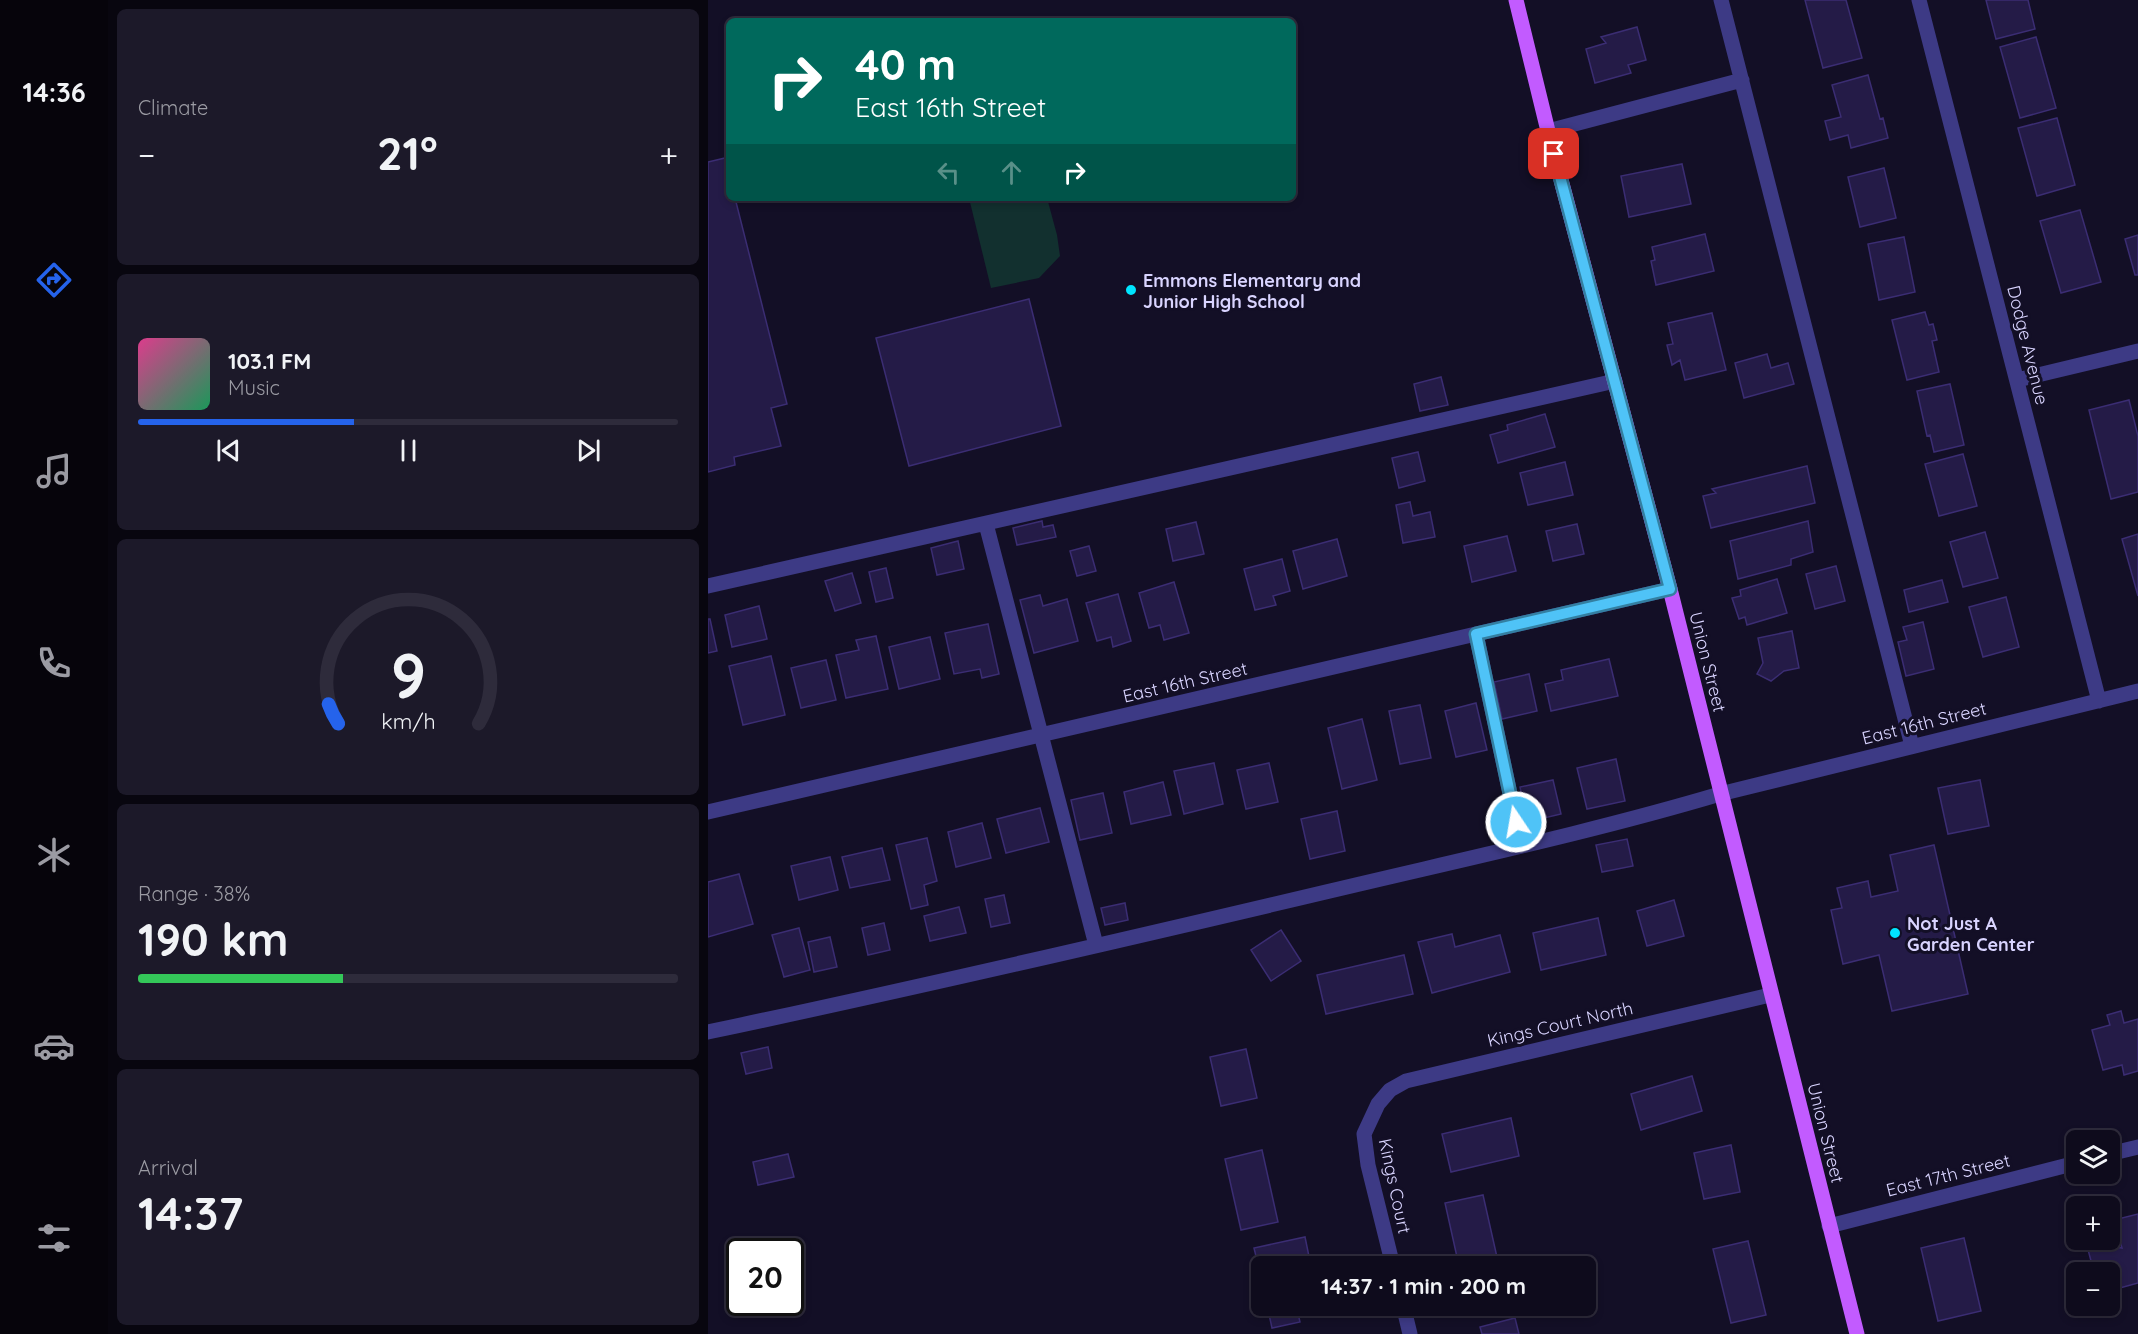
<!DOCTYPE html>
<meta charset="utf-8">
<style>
body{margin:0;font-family:Quicksand,sans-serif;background:#1c1929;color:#f1f3f6;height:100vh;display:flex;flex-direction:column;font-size:22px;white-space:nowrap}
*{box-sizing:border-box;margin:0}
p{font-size:20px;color:#9b9ba3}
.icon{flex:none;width:33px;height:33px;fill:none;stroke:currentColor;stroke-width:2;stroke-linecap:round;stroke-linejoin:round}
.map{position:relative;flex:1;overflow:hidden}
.panel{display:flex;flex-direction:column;gap:9px;padding:9px;background:#08060f;width:600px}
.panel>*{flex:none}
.top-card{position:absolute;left:18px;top:18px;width:570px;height:183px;border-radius:9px;box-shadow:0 3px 9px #0003,0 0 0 2px #2e2b3b;background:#00695c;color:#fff;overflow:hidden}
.fabs{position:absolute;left:1358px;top:1130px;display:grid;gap:12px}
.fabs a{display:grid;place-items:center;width:54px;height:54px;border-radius:9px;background:#0e0b1c;box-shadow:0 3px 9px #0003,0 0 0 2px #2e2b3b;font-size:30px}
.speed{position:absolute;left:18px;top:1238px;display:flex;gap:12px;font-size:30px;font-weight:700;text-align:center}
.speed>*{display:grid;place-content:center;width:78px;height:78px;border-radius:50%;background:#0e0b1c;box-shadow:0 3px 9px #0003,0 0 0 2px #2e2b3b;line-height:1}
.speed .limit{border:3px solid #111;border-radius:9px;background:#fff;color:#111}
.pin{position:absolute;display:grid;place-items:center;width:51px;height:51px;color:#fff;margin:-26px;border-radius:12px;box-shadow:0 3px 9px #0006}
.me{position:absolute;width:66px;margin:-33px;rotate:348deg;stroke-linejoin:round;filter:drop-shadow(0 0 4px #0008)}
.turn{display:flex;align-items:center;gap:21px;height:126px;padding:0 30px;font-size:27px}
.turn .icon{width:78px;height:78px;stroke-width:2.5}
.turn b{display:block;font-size:42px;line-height:51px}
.lanes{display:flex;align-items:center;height:57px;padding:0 30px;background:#0003;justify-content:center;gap:30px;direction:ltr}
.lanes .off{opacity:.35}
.big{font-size:45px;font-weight:700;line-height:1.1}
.panel .widget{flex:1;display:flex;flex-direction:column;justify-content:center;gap:9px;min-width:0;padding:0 21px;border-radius:9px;background:#1c1929}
.panel .dial{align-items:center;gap:0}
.dial svg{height:156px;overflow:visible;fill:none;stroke:#2e2b3b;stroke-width:7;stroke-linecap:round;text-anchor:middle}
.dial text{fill:#f1f3f6;stroke:none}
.song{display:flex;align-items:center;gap:18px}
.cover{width:72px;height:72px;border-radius:9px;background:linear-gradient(135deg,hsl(330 70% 55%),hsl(150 70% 35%))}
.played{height:6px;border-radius:3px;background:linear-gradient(90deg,#2563eb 40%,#2e2b3b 40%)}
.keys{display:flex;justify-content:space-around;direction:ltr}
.heat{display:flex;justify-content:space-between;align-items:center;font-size:33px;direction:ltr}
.charge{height:9px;border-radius:4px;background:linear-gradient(90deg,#34c759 38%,#2e2b3b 0)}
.trip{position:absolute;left:543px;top:1256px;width:345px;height:60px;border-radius:9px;background:#0e0b1c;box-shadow:0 3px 9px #0003,0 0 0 2px #2e2b3b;font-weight:700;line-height:60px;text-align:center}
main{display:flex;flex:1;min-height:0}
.menu{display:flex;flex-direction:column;width:108px;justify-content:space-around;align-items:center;background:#06040b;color:#9b9ba3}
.menu .icon{width:42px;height:42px}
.menu .active{color:#2563eb}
.menu b{font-size:27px;color:#f1f3f6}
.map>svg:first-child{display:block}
</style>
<main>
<nav class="menu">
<b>14:36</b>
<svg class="icon active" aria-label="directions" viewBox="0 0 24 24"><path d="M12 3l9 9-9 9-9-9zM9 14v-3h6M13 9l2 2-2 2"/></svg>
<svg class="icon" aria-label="music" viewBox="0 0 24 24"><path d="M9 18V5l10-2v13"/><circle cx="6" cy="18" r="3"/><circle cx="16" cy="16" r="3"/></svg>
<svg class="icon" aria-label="phone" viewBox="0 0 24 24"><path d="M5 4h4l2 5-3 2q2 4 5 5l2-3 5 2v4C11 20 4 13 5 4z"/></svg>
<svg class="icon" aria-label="climate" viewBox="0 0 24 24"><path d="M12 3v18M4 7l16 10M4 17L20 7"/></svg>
<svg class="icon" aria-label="car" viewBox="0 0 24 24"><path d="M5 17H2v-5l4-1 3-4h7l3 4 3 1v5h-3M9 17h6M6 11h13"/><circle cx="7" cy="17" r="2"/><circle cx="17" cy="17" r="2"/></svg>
<svg class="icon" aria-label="filters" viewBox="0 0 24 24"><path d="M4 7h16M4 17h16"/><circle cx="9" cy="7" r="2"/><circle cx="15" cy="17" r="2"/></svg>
</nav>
<section class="panel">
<div class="widget"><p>Climate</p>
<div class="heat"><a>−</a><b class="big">21°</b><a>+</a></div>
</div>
<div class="widget">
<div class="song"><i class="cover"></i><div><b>103.1 FM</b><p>Music</p></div></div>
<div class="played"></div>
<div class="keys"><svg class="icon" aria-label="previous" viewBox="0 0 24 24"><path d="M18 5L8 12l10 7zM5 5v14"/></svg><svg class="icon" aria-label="pause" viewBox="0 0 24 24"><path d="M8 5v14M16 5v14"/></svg><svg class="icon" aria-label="next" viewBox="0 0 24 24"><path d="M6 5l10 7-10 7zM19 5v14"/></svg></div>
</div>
<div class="widget dial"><svg viewBox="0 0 100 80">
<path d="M14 69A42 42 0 1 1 86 69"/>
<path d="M14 69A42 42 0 0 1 9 59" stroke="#2563eb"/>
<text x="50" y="56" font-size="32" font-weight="700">9</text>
<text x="50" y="72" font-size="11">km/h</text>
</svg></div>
<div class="widget"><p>Range · 38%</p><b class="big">190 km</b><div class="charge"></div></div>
<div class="widget"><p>Arrival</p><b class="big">14:37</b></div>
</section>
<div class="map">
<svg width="1430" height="1334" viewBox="0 0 1430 1334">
<rect width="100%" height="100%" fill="#130f26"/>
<path fill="#12302f" d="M261,198H339L349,235L352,256L331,278L283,288Z"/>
<path fill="#241b47" stroke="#3b2d73" stroke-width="1.5" d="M1097,0H1138L1154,58L1115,68Z
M1278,0H1320L1327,29L1288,39Z
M929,27L938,60L920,65L923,73L887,83L878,49L898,43L893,37Z
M1328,37L1348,108L1312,118L1292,47Z
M1160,75L1172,119L1175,118L1180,138L1143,148L1140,135L1122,140L1117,121L1133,117L1124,85Z
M1349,118L1367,185L1329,196L1310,128Z
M17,158L21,175V198H27L79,404L63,408L73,446L26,457L27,465L0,472V162Z
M974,164L983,204L921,217L913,176Z
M1176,168L1188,218L1152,227L1140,177Z
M1372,210L1393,282L1353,293L1332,221Z
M997,234L1006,271L948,285L943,261L947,260L944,247Z
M1430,235V275H1427L1417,239Z
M1196,237L1207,292L1171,300L1160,244Z
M321,299L353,426L201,466L168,338Z
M1217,312L1221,325L1225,324L1229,340L1224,341L1231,372L1199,380L1184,320Z
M1004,313L1018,370L977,380L972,360L964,365L959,345L965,344L960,323Z
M1059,354L1063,368L1080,363L1086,384L1036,398L1027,363Z
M733,377L740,405L712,411L706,384Z
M1242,384L1256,445L1226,452L1222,435L1219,436L1209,391Z
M1421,400L1430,436V492L1403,499L1381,410Z
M837,414L847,447L790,463L782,435L800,430L799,425Z
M710,452L717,481L691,488L684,458Z
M1255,454L1269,506L1231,516L1217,464Z
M857,462L865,495L820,505L812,473Z
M1099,466L1107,503L1003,528L995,496L1008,493L1004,489Z
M702,502L705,516L722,512L727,537L695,543L688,505Z
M334,521L335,527L345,525L348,537L309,545L305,528Z
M1100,521L1105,552L1083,559V565L1030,579L1022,541Z
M488,522L496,554L465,561L458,529Z
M869,524L876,554L845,561L838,531Z
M1277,532L1290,578L1255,587L1242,542Z
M1430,534V596L1414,539Z
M799,536L808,571L764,582L756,546Z
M629,539L639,576L595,589L585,551Z
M250,541L256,569L229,575L223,548Z
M381,546L388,571L369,576L362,551Z
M574,559L582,591L565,596L568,605L547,610L536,569Z
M1128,566L1137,601L1107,609L1098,574Z
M178,568L185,598L168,602L161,572Z
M144,573L153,603L127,611L117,581Z
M1069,579L1079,613L1039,625L1037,617L1031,619L1024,598L1033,596L1032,590Z
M1234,580L1240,602L1201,612L1196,590Z
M466,582L481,633L456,640L452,625L441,628L431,593Z
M410,594L423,641L405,647L403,637L389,641L378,603Z
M332,595L335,606L359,599L370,641L326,653L312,600Z
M1298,597L1311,647L1275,657L1261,607Z
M51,606L59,639L24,647L17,615Z
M0,619H2L9,651L0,653Z
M1215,622L1226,669L1198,676L1190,642L1199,640L1195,627Z
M280,624L291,674L274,678L272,669L246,674L237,633Z
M1084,631L1091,668L1076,671L1063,681L1049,674L1055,663L1050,638Z
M168,636L180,689L138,698L128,655L151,650L148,640Z
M222,637L232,679L191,689L181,647Z
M63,656L77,715L35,725L21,666Z
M901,659L910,696L843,711L837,684L855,680L853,670Z
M118,660L128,700L93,708L83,668Z
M821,674L829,711L794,719L786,682Z
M768,703L779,750L748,757L737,711Z
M712,705L723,758L692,764L681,711Z
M654,719L669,780L634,789L620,728Z
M908,759L917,801L879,809L869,768Z
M506,763L515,804L476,814L466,771Z
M561,763L570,802L538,809L529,770Z
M845,780L853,814L819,822L812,787Z
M1272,780L1281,826L1240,834L1230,788Z
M455,782L463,815L423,824L416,792Z
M395,793L404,833L372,840L363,800Z
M332,808L341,842L298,853L289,819Z
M629,811L637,851L602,859L593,819Z
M274,823L283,858L248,867L240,832Z
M219,838L229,881L216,885L220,905L203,909L188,845Z
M919,839L925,866L894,872L888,845Z
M1226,845L1260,994L1184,1011L1171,955L1135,964L1123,910L1134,908L1129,888L1160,881L1163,897L1190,891L1182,855Z
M174,848L182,880L142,888L134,857Z
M122,857L130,890L91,900L83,866Z
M31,874L45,924L0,937V882Z
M296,895L302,923L283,927L277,899Z
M966,900L976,936L939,946L929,911Z
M417,903L420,920L397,925L393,908Z
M251,907L258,933L222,941L216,916Z
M890,918L898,955L833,970L825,933Z
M176,923L182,950L160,955L154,928Z
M91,928L102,970L76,977L64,935Z
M573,930L593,961L563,981L543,950Z
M744,934L747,947L792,935L802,972L724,993L710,942Z
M122,937L129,967L106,972L100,942Z
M696,955L705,994L618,1014L609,975Z
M1413,1011L1416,1023L1430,1019V1071L1416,1075L1414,1065L1395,1070L1384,1030L1402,1025L1399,1015Z
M60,1047L64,1068L38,1074L33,1053Z
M538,1049L549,1098L513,1106L502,1057Z
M984,1076L994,1111L933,1130L923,1094Z
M803,1118L811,1156L743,1172L734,1134Z
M1023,1145L1032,1192L996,1199L986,1153Z
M554,1150L570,1222L533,1230L517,1159Z
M80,1154L86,1177L50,1185L45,1162Z
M775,1195L791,1266H751L737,1203Z
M1430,1214V1283L1401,1291V1272H1386L1379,1246L1406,1238L1408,1247L1414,1248L1406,1220Z
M597,1237L603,1266H554V1281L546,1248Z
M1256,1238L1273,1311L1230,1321L1213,1248Z
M1040,1241L1058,1315L1023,1323L1005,1249Z
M559,1305H588L592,1322L564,1328Z
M807,1318L811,1334H774L772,1327Z"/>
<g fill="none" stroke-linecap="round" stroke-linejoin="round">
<path stroke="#3d3a85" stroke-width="15" d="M1013,0L1204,746
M1211,0L1391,701
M840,131L1034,80
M1309,380L1430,351
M278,524L388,945
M0,586L907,381
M768,634L813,845
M0,812L962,589
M0,1032C208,988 415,940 622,891C752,860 884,832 1012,794L1430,691
M1401,1154L1430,1147
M1121,1226L1368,1163
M685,1266L660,1165L656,1134L670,1104L682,1090L698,1081L1062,995
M695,1305L702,1334"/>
<path stroke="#c25bff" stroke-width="15" d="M808,0L840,131L962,589L1149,1334"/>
</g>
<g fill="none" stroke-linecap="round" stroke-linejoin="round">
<defs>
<path id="route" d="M808,822L768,634L962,589L846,154"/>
</defs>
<use href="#route" stroke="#337fa1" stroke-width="15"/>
<use href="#route" stroke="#4fc3f7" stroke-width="10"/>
</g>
<g fill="#00e5ff" stroke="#130f26" stroke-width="2">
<circle cx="423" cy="290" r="6"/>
<circle cx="1187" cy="933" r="6"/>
</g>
<g text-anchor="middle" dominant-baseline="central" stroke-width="6" stroke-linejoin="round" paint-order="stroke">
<g font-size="18" font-weight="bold" fill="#d9d4ff" stroke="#130f26" text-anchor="start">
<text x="435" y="280">Emmons Elementary and<tspan x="435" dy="21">Junior High School</tspan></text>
<text x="1199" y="923">Not Just A<tspan x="1199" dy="21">Garden Center</tspan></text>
</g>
<g font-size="18" fill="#d9d4ff" stroke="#130f26">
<text transform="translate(1320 345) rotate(76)">Dodge Avenue</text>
<text transform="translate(1000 662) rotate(76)">Union Street</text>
<text transform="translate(477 682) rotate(-13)">East 16th Street</text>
<text transform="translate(1216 723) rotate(-14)">East 16th Street</text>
<text transform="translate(852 1024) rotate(-13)">Kings Court North</text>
<text transform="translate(1118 1133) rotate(76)">Union Street</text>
<text transform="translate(1240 1175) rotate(-14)">East 17th Street</text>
<text transform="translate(687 1186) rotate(78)">Kings Court</text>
</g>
</g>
</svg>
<div class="fabs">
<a><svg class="icon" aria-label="layers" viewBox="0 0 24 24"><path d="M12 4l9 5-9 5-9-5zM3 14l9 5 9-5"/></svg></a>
<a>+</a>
<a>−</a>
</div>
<div class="speed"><div class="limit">20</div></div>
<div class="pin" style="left:846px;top:154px;background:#d93025"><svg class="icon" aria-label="arrive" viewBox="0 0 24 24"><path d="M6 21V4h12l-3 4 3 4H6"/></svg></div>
<svg class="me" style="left:808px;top:822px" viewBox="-20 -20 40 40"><circle r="17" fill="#4fc3f7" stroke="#fff" stroke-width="3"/><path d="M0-11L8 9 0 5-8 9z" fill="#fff"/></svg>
<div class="trip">14:37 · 1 min · 200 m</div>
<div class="top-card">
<div class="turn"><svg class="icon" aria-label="right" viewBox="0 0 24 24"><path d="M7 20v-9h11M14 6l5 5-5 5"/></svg><div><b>40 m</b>East 16th Street</div></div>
<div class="lanes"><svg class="icon off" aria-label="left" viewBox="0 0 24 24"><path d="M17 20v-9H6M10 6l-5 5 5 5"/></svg><svg class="icon off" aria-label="ahead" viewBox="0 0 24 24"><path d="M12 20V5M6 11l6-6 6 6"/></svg><svg class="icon" aria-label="right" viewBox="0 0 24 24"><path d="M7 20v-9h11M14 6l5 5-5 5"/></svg></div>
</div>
</div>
</main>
